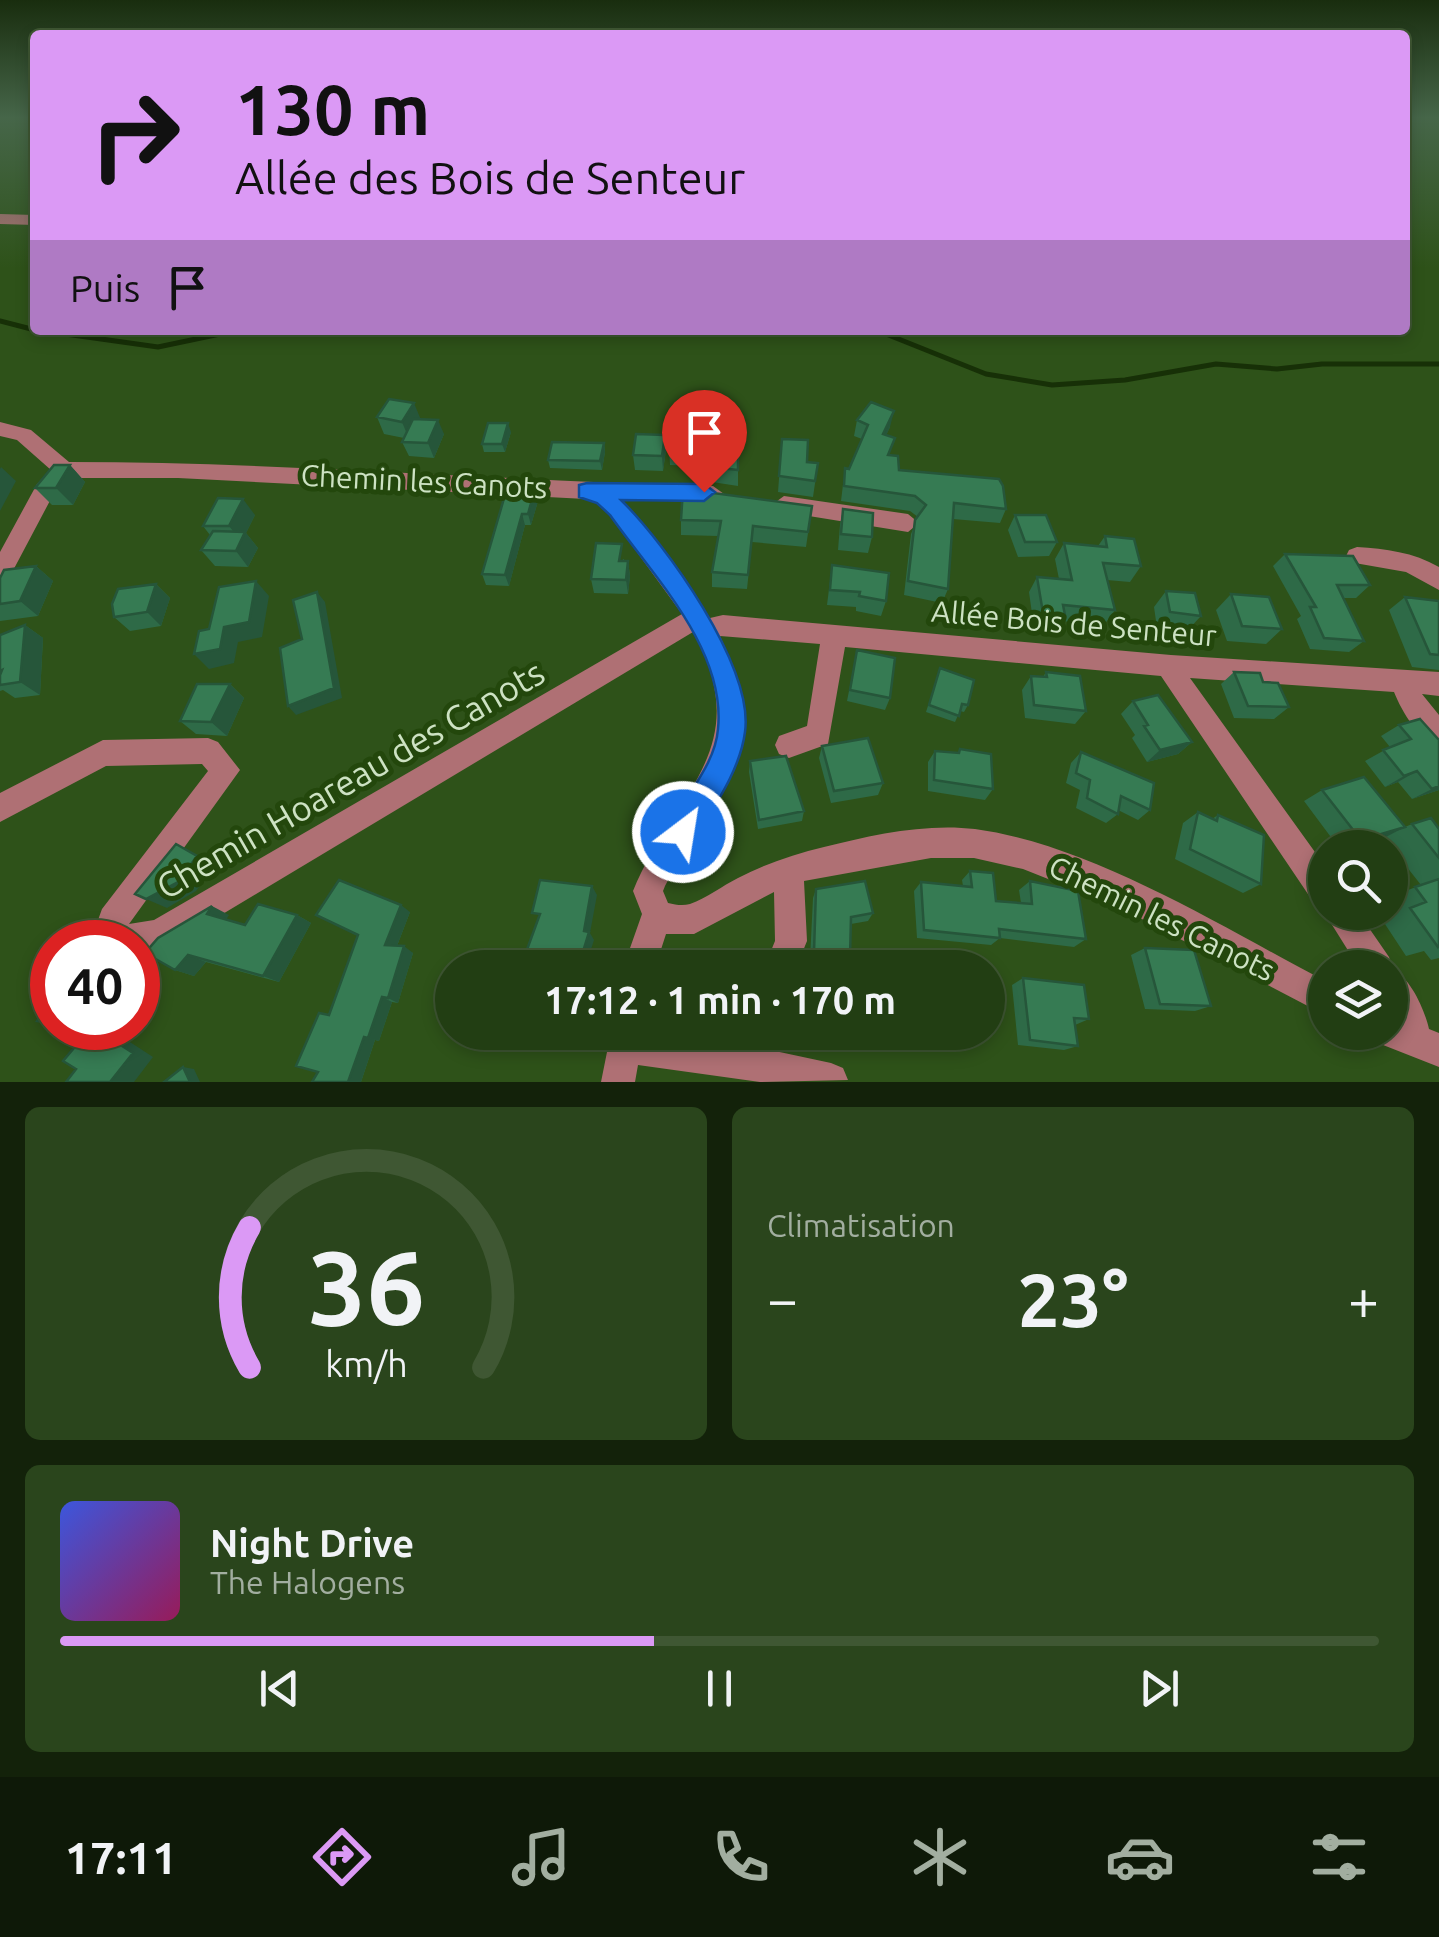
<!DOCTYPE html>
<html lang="fr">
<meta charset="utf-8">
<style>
body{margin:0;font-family:Ubuntu,sans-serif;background:#2a451c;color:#f1f3f6;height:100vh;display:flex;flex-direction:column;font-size:38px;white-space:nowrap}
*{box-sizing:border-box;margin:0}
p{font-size:32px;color:#a2aea0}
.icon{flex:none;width:55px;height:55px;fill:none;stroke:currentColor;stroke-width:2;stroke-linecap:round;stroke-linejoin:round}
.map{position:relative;height:1082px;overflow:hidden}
.panel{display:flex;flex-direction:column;gap:25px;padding:25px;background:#13220a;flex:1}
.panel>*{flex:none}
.top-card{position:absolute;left:30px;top:30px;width:1380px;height:305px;border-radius:10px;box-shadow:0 5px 15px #0003,0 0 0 2px #3f5733;background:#db99f5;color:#111;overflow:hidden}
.fabs{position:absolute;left:1308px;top:830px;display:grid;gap:20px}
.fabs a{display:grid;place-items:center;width:100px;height:100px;border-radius:50%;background:#223e13;box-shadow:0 5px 15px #0003,0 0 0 2px #3f5733;font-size:50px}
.speed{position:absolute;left:30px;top:920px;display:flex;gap:20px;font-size:50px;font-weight:700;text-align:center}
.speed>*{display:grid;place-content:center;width:130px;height:130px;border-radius:50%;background:#223e13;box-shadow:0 5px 15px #0003,0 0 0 2px #3f5733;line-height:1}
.speed .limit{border:15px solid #d22;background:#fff;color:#111}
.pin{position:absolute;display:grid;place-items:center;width:85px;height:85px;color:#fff;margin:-102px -42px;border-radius:50% 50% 50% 0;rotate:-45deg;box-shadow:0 0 10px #0007}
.pin .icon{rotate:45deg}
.me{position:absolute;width:110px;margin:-55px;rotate:31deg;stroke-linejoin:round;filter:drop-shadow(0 0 8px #0008)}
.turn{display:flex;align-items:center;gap:35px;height:210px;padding:0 40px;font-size:45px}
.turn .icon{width:130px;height:130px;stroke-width:2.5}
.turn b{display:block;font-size:70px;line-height:85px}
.then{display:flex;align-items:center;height:95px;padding:0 40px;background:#0003;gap:20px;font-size:38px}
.big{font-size:75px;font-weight:700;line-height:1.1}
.panel .card{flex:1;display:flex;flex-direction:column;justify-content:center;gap:15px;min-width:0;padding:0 35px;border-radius:15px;background:#2a451c}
.panel .dial{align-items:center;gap:0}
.dial svg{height:260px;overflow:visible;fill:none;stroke:#3f5733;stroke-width:7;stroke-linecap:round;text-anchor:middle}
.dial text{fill:#f1f3f6;stroke:none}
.song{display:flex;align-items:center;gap:30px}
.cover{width:120px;height:120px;border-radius:15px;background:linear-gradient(135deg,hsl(230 70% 55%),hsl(330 70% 35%))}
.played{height:10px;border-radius:5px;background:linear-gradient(90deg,#db99f5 45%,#3f5733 45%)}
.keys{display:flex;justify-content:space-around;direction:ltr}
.heat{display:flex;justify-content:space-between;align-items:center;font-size:55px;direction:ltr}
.panel .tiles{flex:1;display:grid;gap:25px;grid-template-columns:1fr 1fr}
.card:last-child{grid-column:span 2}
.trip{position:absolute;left:435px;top:950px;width:570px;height:100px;border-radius:50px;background:#223e13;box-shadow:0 5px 15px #0003,0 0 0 2px #3f5733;font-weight:700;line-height:100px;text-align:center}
.menu{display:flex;height:160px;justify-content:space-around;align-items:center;background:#0e1908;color:#a2aea0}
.menu .icon{width:70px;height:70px}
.menu .on{color:#db99f5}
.menu b{font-size:45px;color:#f1f3f6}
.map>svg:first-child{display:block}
</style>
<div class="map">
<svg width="1439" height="1082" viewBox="0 0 1439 1082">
<rect width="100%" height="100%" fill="#2e5219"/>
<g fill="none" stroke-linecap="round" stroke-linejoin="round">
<path stroke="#173007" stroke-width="5" d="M0,321L35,330
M37,330L158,347L239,330
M876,330L986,374L1052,385L1125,380L1216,364L1277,369L1322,364H1439"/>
<path fill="#af7074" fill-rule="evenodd" d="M0,214L35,215V225L0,224Z
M0,422L31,430L69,462C284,462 499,481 713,486L724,494L713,502L622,500L710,618L723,615L1171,655L1439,672V696L1422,694L1439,715V748C1419,740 1402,712 1394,692L1190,678L1325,866V907L1314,903L1161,676L845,647L828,744L789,758L779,754L775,745L779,736L807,726L820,644L720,636C774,753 716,789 665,886L663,891L668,903C676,905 683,906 690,904C707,898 722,886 738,878C765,864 794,854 824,847C871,835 926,823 975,829C1092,845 1222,927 1325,981V1015L1121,908L1023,869L974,858H931L804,881L807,941L796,968H764L775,941L774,892L694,934H666L655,968H623L642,914L633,891C673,793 758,749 693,632L171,945L138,956V942H103L98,920L102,909L208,771L202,764L106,766L0,822V793L103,740L208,738L218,742L240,770L129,924L154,920L682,614L610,515L597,503L586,499L178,478H69L53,495L8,580L0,582V552L37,484L51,470L17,440L0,436Z
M784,496L908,514L919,523L908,532L784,512L773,504Z
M1357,547C1386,549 1413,552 1439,567V590L1406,572L1349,562L1346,556L1349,550Z
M1325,909V912H1358L1389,957L1393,970C1411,978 1425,1011 1429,1029L1439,1033V1067L1378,1043L1374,1032H1390V968H1359L1324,912Z
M611,1032L718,1040L723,1032H759L752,1046L831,1063L843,1068L848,1080L760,1082L638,1065L635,1082H601Z"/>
</g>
<path fill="#2e6a47" d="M377,417L421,419L444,434L434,458L409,456L402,442L404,438L384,434Z
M857,420L890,427L886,435L890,455L899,470L1006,509L1000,523L953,519L948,589L942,603L904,595L911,534L918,517L910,511L841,501L845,468L849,469L862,439L854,436Z
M511,432L505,452H484L482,444Z
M699,433L696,466L670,465L669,448Z
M665,435L666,450L663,471L635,470L633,455Z
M782,439L807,462L818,463L813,497L778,492Z
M604,443L605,452L602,470L550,468L548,460Z
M712,444H738V486L712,482Z
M70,465L85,482L73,505H52L35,488Z
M507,488L538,501L531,525H525L509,586L486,585L482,574Z
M812,506L806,547L752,542L747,589L712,587V572L718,536L681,535V520Z
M843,509L872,537L868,553L838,550L840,525Z
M255,515L246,533L258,548L248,567L215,566L201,550L210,535L203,526Z
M1015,515L1057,542L1049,556L1018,557L1008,530Z
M1105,536L1141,566L1130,582L1107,580L1115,610L1104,625L1061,621L1055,630L1034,628L1029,592L1037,577L1059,579L1055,559L1064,543L1098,546Z
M1285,554L1370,585L1356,598H1343L1364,641L1349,652L1310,649L1297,619L1301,616L1273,566Z
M624,559V561H628L630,576L628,594L594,593L591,579Z
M832,565L886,601L881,616L856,611V607L827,605Z
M36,566L53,581L38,616L0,621V578Z
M156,584L170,598L161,626L130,631L114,617Z
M1166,591L1201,616L1187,631L1157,628L1154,607Z
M1231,594L1282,629L1266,644L1227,641L1216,610Z
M1405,597L1439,601V670L1412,667L1389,610Z
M25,625L43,638L40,695L15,698L3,690L0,691V635Z
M857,650L890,698L885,710L847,701Z
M940,668L968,705L964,712L960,711L955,722L926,712Z
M1046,672L1086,711L1075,724L1025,718L1022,690L1031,676L1043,677Z
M1234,672L1263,682L1289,707L1274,719L1234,718L1221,684Z
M230,684L244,698L227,736L196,734L180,721Z
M1133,701L1192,742L1178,754L1147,762L1132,738L1135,735L1121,714Z
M1399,725L1439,740V790L1412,799L1398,782L1385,787L1365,761L1390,747L1381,736Z
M822,746L883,783L878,795L831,803L819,758Z
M960,749L993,789L985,800L928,791V762L935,751L957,753Z
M1081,752L1150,810L1138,820L1118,810V814L1106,823L1076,808L1080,790L1066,783L1071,763Z
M750,761L804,811L802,821L758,829L749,772Z
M1322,790L1405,827L1412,824L1439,829V958L1431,960L1424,951L1406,956L1381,918L1396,913L1390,905V897L1421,885L1384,838L1349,848H1339L1304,801Z
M1198,812L1212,819L1218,815L1261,884L1243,893L1175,859L1183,823Z
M970,871L996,901L1021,903L1019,890L1030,881L1086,939L1074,947L1000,938L991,945L917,938L914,891L921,882L963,886L962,880Z
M816,889L873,913L868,921L851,924L850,957L846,964L810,959L813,898Z
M410,912L397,946L413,953L398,1003L392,1002L379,1041L375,1040L361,1082H312L318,1072L329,1015L358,936L316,915Z
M229,915L226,919L245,925L297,915L311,923L279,982L206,962L194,976L175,970Z
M1145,948L1211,1006L1195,1011L1145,1009L1131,955Z
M1023,978L1089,1019L1075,1025L1078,1046L1064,1050L1018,1045L1012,985Z
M876,1032H957L958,1048L950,1052L915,1049L914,1041L877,1038Z"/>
<path fill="#26563a" d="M414,403L421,420L409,439L402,422Z
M894,411L890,427L880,449L883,434Z
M699,416V433L696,466L695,449Z
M438,420L444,434L434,458L428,443Z
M508,423L511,432L505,452L502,444Z
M665,435L666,450L663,471L662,456Z
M604,443L605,452L602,470L600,461Z
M70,465L85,482L73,505L56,488Z
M1,467L16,481L0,511V469Z
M535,489L538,501L531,525L528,514Z
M243,499L255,515L246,533L258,548L248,567L236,551L241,541L229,526Z
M522,514L525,525L509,586L505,575Z
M628,561L630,576L628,594L626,580Z
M36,566L53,581L38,616L20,601Z
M256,581L269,596L262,637L238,642L234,663L209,669L194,654L224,627Z
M156,584L170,598L161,626L147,612Z
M317,592L325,602L342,698L296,715L288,706Z
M25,625L43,638L40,695L20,682Z
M230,684L244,698L227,736L211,722Z
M1192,742L1178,754L1147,762L1160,750Z
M1417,771L1398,782L1385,787L1404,776Z
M1439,786V790L1412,799L1432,789Z
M1405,827L1384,838L1346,848L1361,840Z
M197,856L215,866L196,891L167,908L146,899Z
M592,886L597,895L590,933L594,940L585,968H578Z
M401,905L410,912L395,951L385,945Z
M212,906L229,915L224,922L207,914Z
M297,915L311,923L279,982L263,976Z
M404,946L413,953L398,1003L388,998Z
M188,955L206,962L194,976L175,970Z
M382,997L392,1002L379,1041L368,1038Z
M86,1028H99L113,1031L153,1057L134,1082H110L97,1030Z
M364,1037L375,1040L361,1082H348Z
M183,1067L194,1069L200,1082H190Z"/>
<path fill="#367b53" stroke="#26563a" stroke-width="2.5" d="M389,399L414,403L402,422L377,417Z
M871,402L894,411L883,434L895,438L888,455L898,456L899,470L999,479L1003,486L1006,509L954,503L948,589L908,581L915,520L926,505L915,496L844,486L845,468L849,469L868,425L857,420Z
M673,415L699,416L695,449L669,448Z
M413,419L438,420L428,443L402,442Z
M488,423H508L502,444H482Z
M636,434L665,435L662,456L633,455Z
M782,439L808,440L807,462L818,463L815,481L779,476Z
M552,442L604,443L600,461L548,460Z
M712,444H738V470L712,467Z
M54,465H70L56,488H35Z
M507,488L535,489L528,514H522L505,575L482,574Z
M683,489L812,506L808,532L753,526L748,575L712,572L721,521L681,520Z
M218,498L243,499L229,526H203Z
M843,509L873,513L872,537L841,534Z
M1015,515H1046L1057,542H1025Z
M213,531L245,532L236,551L201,550Z
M1105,536L1134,539L1141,566L1103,563L1115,610L1063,605L1065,615L1043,613L1037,577L1072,580L1064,543L1107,547Z
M596,543L622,544L619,561H628L626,580L591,579Z
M1285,554L1353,556L1370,585H1337L1364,641L1324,638L1310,607H1316Z
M832,565L889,573L886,601L859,596L860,592L830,590Z
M36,566L20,601L0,604V578L4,570Z
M256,581L249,622L224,627L220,649L194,654L199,631L209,629L219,587Z
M156,584L147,612L114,617L112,604L118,589Z
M1166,591L1195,593L1201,616L1170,612Z
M317,592L334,688L288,706L280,648L302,639L293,600Z
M1231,594L1269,597L1282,629L1242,626Z
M1405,597L1439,601V655L1430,654Z
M25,625L20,682L0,685V675L2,670L0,671V635Z
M857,650L895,658L890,698L850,690Z
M940,668L974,680L968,705L962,704L959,716L929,705Z
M1046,672L1080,676L1086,711L1034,705L1031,676L1047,677Z
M1234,672L1260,673L1263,682L1278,683L1289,707L1248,706Z
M197,684H230L211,722L180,721Z
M1158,695L1192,742L1160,750L1144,726L1148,725L1133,701Z
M1420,719L1439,740V786L1432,789L1417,771L1404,776L1383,750L1411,739L1399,725Z
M868,738L883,783L834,791L822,746Z
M960,749L991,754L993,789L934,780L935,751L959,753Z
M1081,752L1154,783L1150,810L1121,796L1118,814L1087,798L1090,780L1076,773Z
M786,756L804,811L759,820L750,761Z
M1364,777L1405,827L1361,840L1322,790Z
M1198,812L1217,821L1218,815L1264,835L1261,884L1190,849Z
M1431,818L1439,829V858L1412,824Z
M176,844L197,856L178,882L146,899L135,894Z
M970,871L993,873L996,901L1032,904L1030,881L1078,891L1086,939L999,929L1000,938L924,930L921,882L972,887Z
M1439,879V946L1438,947L1410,908L1426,902L1415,887Z
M339,880L401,905L385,945L404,946L388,998L382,997L368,1038L364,1037L348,1082H312L318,1072L296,1066L319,1013L329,1015L358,935L316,915Z
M540,880L592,886L584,931L589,932L578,968H528L521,966L540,914L532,913Z
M865,881L873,913L851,917L850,957L814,952L816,889Z
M258,904L297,915L263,976L188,955L175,970L145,953L158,938L212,906L207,914L245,925Z
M1145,948L1194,950L1211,1006L1160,1004Z
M470,959L487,962L486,968H467Z
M1023,978L1084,985L1089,1019L1074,1018L1078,1046L1030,1040Z
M52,993V1023L37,1021Z
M91,1028H94L133,1053L110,1082H66L76,1069L63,1061Z
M882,1032H957L958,1048L922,1044L921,1036Z
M183,1067L190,1082H164Z"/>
<linearGradient id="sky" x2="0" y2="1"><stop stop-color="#192d0e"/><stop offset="0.44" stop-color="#466649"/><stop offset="1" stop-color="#466649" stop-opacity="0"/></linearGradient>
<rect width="1439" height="268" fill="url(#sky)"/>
<path fill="#1a73e8" stroke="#114b97" stroke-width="2.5" d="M587,483L704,484L715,492L704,501L621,500C666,544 754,667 745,732C740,771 713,808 693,842L683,847L672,842L668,832C682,798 715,767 718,729C726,649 653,576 610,515L597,503L579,497V485Z"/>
<g text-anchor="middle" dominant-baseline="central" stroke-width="10" stroke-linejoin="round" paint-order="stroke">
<g font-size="30" fill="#cde2c3" stroke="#23470c">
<text transform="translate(424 481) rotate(3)">Chemin les Canots</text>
<text transform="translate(1074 623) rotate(5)">Allée Bois de Senteur</text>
<text transform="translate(1162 918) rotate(26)">Chemin les Canots</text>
</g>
<g font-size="35" fill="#cde2c3" stroke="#23470c">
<text transform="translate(350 779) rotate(-30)">Chemin Hoareau des Canots</text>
</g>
</g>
</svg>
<div class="fabs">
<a><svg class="icon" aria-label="search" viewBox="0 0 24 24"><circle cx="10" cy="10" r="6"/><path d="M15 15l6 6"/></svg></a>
<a><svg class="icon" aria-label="layers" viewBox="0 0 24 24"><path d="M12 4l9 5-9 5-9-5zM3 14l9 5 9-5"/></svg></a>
</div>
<div class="speed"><div class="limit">40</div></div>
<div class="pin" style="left:704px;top:492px;background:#d93025"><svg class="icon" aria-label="arrive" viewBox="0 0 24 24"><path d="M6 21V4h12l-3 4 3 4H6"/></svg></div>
<svg class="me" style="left:683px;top:832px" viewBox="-20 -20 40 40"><circle r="17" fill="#1a73e8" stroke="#fff" stroke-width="3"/><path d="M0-11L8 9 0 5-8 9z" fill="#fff"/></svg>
<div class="trip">17:12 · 1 min · 170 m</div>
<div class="top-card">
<div class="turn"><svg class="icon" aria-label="right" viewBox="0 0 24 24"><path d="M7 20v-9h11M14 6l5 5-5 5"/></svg><div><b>130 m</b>Allée des Bois de Senteur</div></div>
<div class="then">Puis<svg class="icon" aria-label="arrive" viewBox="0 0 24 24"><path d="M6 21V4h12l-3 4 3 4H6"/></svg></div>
</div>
</div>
<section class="panel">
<div class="tiles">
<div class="card dial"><svg viewBox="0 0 100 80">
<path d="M14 69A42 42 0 1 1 86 69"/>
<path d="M14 69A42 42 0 0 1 14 26" stroke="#db99f5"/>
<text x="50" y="56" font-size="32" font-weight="700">36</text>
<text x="50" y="72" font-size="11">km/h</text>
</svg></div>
<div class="card"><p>Climatisation</p>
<div class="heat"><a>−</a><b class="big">23°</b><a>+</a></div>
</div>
<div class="card">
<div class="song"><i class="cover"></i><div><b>Night Drive</b><p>The Halogens</p></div></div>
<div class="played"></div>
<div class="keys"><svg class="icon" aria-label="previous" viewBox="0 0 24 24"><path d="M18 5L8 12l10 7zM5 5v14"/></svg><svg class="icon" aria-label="pause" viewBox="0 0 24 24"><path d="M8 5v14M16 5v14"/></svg><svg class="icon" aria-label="next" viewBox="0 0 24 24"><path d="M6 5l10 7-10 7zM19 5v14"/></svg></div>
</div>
</div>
</section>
<nav class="menu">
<b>17:11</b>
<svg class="icon on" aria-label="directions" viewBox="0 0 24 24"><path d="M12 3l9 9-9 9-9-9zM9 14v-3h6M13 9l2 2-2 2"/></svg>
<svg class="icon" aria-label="music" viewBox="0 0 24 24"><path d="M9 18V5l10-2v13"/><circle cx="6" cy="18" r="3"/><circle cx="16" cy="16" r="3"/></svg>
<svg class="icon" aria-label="phone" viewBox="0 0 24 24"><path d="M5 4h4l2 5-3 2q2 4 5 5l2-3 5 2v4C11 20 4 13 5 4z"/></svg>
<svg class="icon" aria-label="climate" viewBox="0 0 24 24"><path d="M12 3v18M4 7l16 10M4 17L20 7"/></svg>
<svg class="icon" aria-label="car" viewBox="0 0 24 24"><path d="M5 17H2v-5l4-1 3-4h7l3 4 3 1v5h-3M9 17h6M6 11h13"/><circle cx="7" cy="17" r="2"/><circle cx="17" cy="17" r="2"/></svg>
<svg class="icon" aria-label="filters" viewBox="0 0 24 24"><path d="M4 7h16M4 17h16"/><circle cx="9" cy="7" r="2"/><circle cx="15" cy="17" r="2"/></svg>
</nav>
